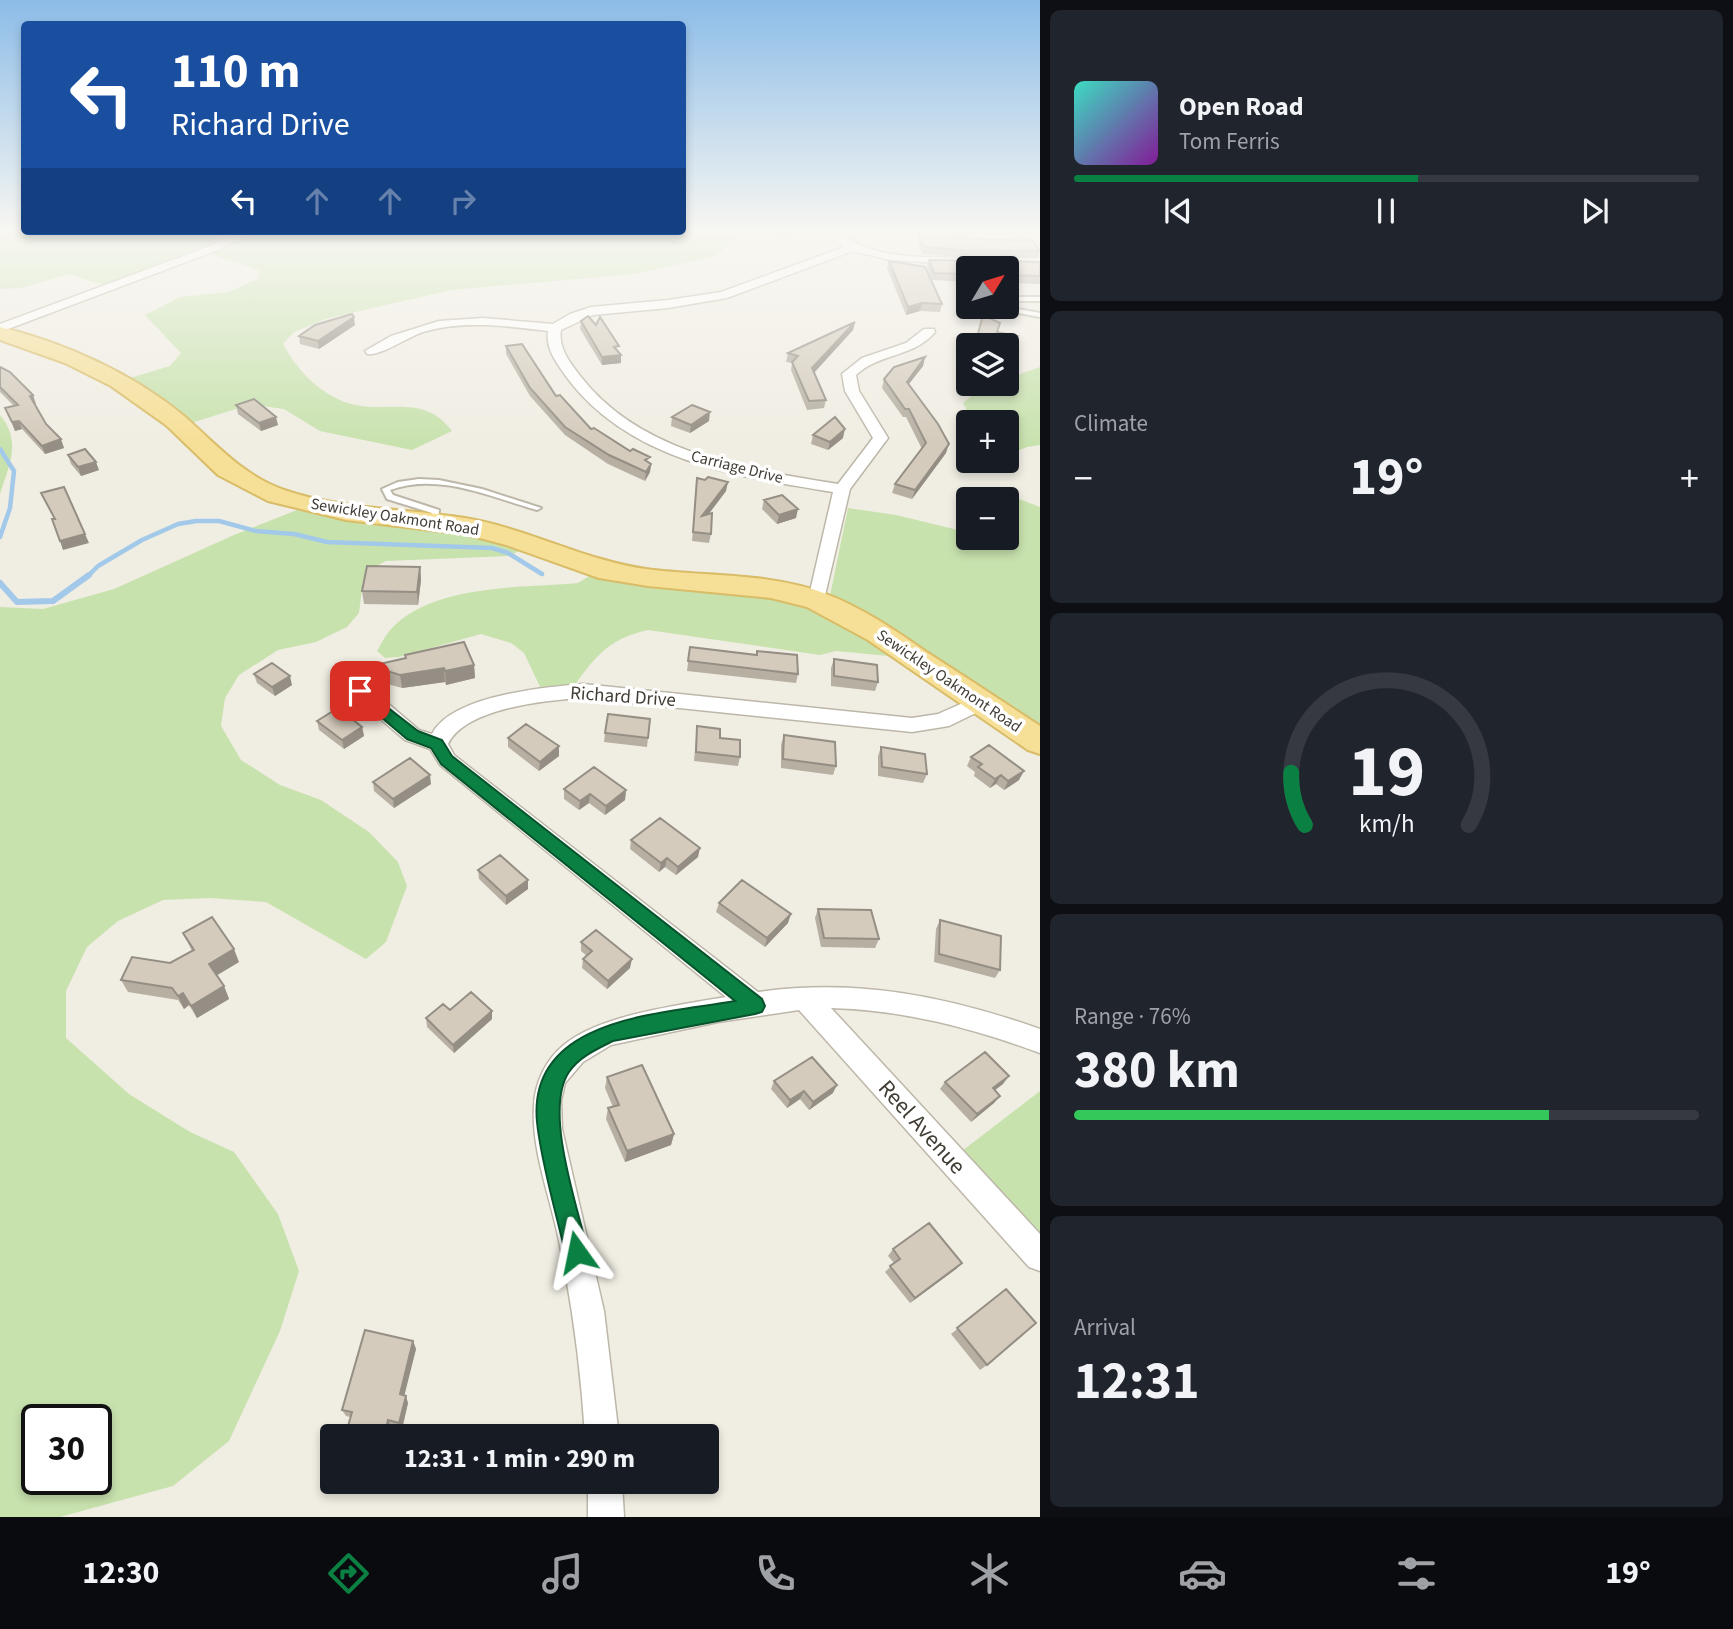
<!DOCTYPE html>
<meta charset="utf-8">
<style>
body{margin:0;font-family:"Source Sans 3",sans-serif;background:#20242c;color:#f1f3f6;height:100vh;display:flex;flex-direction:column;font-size:26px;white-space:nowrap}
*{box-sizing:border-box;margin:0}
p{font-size:23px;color:#9ea1a6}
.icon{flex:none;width:38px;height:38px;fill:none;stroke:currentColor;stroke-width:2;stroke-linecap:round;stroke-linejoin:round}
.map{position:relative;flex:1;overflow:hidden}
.sheet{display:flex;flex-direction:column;gap:10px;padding:10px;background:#0d0f14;width:693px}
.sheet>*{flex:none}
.banner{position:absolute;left:21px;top:21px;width:665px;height:214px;border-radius:7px;box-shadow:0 4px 10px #0003;background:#1a4fa0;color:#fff;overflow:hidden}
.needle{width:46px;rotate:52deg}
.buttons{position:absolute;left:956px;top:256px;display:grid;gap:14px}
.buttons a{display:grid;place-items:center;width:63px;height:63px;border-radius:7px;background:#171b24;box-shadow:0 4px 10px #0003;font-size:35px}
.speed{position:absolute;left:21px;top:1404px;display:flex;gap:14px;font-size:35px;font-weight:700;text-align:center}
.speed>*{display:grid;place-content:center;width:91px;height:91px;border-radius:50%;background:#171b24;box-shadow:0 4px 10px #0003;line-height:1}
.speed .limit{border:4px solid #111;border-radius:10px;background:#fff;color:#111}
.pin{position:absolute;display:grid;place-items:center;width:60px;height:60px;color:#fff;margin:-30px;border-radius:14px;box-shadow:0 4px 10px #0006}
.me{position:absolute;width:77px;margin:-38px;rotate:348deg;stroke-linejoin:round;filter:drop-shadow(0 0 5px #0008)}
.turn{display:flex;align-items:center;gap:24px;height:147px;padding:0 35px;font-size:32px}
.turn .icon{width:91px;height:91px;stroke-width:2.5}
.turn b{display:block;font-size:49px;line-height:60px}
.lanes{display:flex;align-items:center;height:66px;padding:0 35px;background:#0003;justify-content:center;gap:35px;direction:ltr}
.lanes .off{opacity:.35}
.big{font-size:52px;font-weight:700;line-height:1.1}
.sheet .widget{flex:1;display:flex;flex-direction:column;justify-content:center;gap:10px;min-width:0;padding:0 24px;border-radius:10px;background:#20242c}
.sheet .dial{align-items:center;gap:0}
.dial svg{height:182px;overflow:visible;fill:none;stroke:#363941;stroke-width:7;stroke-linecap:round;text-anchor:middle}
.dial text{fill:#f1f3f6;stroke:none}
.song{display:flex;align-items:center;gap:21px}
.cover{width:84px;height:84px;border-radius:10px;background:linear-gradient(135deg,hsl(170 70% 55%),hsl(290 70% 35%))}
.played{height:7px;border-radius:4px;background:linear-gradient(90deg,#0b8043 55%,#363941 55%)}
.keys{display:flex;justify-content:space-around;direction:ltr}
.heat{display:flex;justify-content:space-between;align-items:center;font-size:38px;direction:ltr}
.charge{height:10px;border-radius:5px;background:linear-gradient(90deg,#34c759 76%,#363941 0)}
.trip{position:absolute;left:320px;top:1424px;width:399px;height:70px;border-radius:7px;background:#171b24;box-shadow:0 4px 10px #0003;font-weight:700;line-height:70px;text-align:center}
.dock{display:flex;height:112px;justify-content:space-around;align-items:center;background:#090b0e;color:#9ea1a6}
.dock .icon{width:49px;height:49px}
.dock .selected{color:#0b8043}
.dock b{font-size:32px;color:#f1f3f6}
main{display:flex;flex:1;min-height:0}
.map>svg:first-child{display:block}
</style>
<main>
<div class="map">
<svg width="1040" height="1517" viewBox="0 0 1040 1517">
<rect width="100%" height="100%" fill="#f0ede3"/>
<path fill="#c8e2ae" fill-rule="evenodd" d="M0,232H742L716,256L634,274L451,290L325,319L294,332L283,344C297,370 320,395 351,404C389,414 423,393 452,431L412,450L320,431L284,409L262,406L239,408L191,423L130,378L170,366L181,353L145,315L181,297L228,292L258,279L260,270L198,250L103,285L69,274L21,288L0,289Z
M1040,367V445L1027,447L1006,455V422H973L963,403L983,387L1006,383V379Z
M0,415C22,441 9,465 0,494Z
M993,489L1040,507V732L931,660L836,651L820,655L648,630C607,639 593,659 570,692L544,695L524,653L511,643L481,634L399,657L385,658L377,651C381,644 386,634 392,628C434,584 521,588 578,583L591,575L642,586L744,594L787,601L826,615L848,508L896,515L962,531L968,524V537H1006V499H986Z
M297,510L363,524L456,532L519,551L509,556L386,561L367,571L363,581L359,613L347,627L316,642L278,650L239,675L225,698L221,726L241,760L280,785L321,800L369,832L398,862L407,886L386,942L366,959L266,902L210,898L163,900L118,921L87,947L66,991V1038L129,1094L190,1132L234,1152L278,1214L299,1271L280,1331L229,1441L173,1486L60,1517H0V607L43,609L114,589L234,535ZM37,1419H96V1479H37Z
M1040,1091V1244L958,1154Z"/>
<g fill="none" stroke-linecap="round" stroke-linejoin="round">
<path stroke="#a2c9e9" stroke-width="4.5" d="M0,449L14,471L10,508L0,537
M87,577L98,566L142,540L178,524L196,521H219L256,531L294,534L327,542L492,548L508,553L542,574"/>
<path stroke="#a2c9e9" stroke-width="6" d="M0,583L17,602L53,601L89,575"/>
<defs>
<path id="lane" d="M1018,297H1040V301H1019L1014,303L1018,309L1040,313V317L1014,312L1007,302Z
M419,479L439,480L482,489L541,508L537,510C491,497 438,472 390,490L393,495L439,510L438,521L434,523L430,521L432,513L387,499L382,489L398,482Z"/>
<path id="street" d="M238,232H252L218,250L0,332V324L210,246Z
M823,232C841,232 856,245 874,250C901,258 929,257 957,258L963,261L957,264L890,260L853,251L727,298L668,308L593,315L561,330C558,348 570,363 581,377C642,455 747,469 838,484L873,438L845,391L842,374L862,358L906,343L924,329H934L935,332C915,357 879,353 856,375L859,391L888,438L850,489L823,604H811L808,600L833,492C739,477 630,461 568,379C558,365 545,349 548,331C507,326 463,320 423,332C408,337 381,356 367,354L365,351L391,336L439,321L483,318L553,324L570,314L591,307L668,300L721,292L844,247Z
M1019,232L1040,235V242L1020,234Z
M343,669L350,671L419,730L432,734C451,696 544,687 583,684L912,718L938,714L981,695L988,697L991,702L988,707L949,726L912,732L583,698C546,700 465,708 448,744L454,755L758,992C856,978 947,996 1040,1029V1053C972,1028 904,1010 831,1008L1040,1234V1271L1029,1267L799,1010L718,1022L611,1045L583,1062L565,1083L561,1101L562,1129L604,1311L619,1437H585C581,1369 572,1302 558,1236C549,1194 531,1148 534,1105C535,1083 546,1059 564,1045C599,1015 680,1005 726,997L440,765L430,749L405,740L336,681L333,676L336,671Z
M588,1482H622L624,1517H588Z"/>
<path id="primary" d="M0,327C65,343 132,373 184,416C216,444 242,475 284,490C342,510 405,508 465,518C527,528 583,560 646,569C705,577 769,572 826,594C861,607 895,630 925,651C964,676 1002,701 1040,726V754L1028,750L868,640L807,607L771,598L648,586L599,578L506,545L465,534L346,520L268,501L218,475L166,425L111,386L65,363L0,340Z"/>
</defs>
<use href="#lane" stroke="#bdb7a9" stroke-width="4"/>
<use href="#street" stroke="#bdb7a9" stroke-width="3"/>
<use href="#primary" stroke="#d9bc67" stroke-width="4"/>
<use href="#lane" fill="#fff" fill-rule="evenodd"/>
<use href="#street" fill="#fff" fill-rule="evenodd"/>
<use href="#primary" fill="#f6df96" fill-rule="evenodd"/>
</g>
<path fill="#b6afa2" d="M775,232H790L786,238Z
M926,232H974L963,238L1040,251L1038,258L960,257L922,254L918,242L919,236Z
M929,260L1040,262V284L1006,283V268H968V282L932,280L927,267Z
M889,261L942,304L940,312L920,311L906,315L887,268Z
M581,321L596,325L621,355V363L602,365L580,329Z
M855,322L853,330L814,373L826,400L824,408L807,410L791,370L792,363L786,362L788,353Z
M355,325L319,349L300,344L299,336Z
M506,346L556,396L591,429L651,464L650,472L645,481L608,464L565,435L530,396L506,354Z
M925,357L923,366L909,384L946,453L912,499L892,493L895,484L922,449L906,417H903L882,388L884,379Z
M0,367L36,404H34L46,424L64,448L45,454L22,429L15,431L5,408L14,406L0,392Z
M236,405L278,425L261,431L238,414Z
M672,417L709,421L690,433L671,426Z
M813,435L843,438L828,450L811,444Z
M68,455L99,470L81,476L71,464Z
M697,478L726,491L709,514L711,534L709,543L692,541Z
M764,500L796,518L777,524L762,509Z
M420,567L421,580L418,605L364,604L362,591Z
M690,647L756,655L757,651L798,674L796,683L687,671Z
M405,655L474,665L475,678L446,685L445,682L402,688L373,680L371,666L405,658Z
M834,659L878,682L875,691L831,686V668Z
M254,674L292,685L275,696L257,683Z
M650,719L647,747L604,742L605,733Z
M317,721L362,727L364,736L344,749L319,730Z
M697,726L720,738L740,757L738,766L694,761Z
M784,735L836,766L833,775L781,768V745Z
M508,738L559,756L539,771L508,747Z
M881,747L927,774L923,783L878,776V756Z
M971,757L1019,780L1004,790L996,784L990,788L974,776L975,772L967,766Z
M373,782L431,784L394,808L374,791Z
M564,789L626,790L625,800L605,815L589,803L579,810L564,799Z
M631,840L698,857L676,875L665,867L659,872L630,849Z
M478,870L528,889L506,905L479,879Z
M719,903L788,923L765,947L716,912Z
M818,909L879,939L875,948L821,947L815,918Z
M940,920L1000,970L995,978L934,962L936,929Z
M183,933L239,962L217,975L224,986L229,999L197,1018L189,1005L184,1009L178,1000L128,992L121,980L170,963L192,951Z
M581,942L630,968L607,989L582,968L583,959L587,956L581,951Z
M450,1010L492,1019L454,1053L427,1027L426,1018Z
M607,1077L674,1134L671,1145L625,1162L606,1119L608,1108L613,1107L605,1088Z
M774,1081L833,1093L809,1110L800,1099L787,1108L771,1089Z
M945,1082L1003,1084L995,1090L1000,1096L994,1103L971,1122L940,1089Z
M893,1249L962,1263L956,1269L910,1303L885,1272L894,1263L888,1256Z
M1006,1289L987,1365L980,1370L951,1334Z
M413,1341L416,1349L404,1395L408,1403L402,1429L346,1416L342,1410Z"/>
<path fill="#948e84" d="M964,232H974L951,245L953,238Z
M922,303L920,311L906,315L908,307Z
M354,317L355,325L319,349L318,341Z
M855,322L853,330L810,377L812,368Z
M1017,336L1014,344L1006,348V345H1000Z
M621,355V363L602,365V357Z
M925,357L923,366L904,390L907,382Z
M33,395L36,404L33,405L30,396Z
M710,412L709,421L690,433L691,425Z
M276,417L278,425L261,431L259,423Z
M19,421L22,429L15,431L12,422Z
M845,429L843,438L828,450L830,442Z
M61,439L64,448L45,454L42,446Z
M949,444L946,453L912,499L915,490Z
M96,462L99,470L81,476L78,467Z
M651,464L650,472L645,481L646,472Z
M728,482L726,491L700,525L702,516Z
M798,509L796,518L777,524L779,515Z
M85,534L89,543L63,550L60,541Z
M420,567L421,580L418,605L417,592Z
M474,665L475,678L446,685L445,671Z
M444,668L445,682L402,688L400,675Z
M290,676L292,685L275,696L272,687Z
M362,727L364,736L344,749L342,740Z
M559,746V756L539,771L540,762Z
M1024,771L1019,780L1004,790L1008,781Z
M430,775L431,784L394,808L393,799Z
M1001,775L996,784L990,788L995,779Z
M626,790L625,800L605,815L606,806Z
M590,794L589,803L579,810L580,801Z
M700,848L698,857L676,875L678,867Z
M667,858L665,867L659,872L661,863Z
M528,880V889L506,905V896Z
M791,914L788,923L765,947L767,938Z
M234,949L239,962L214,977L209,964Z
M632,959L630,968L607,989L608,981Z
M224,986L229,999L197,1018L191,1006Z
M183,993L189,1005L184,1009L178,996Z
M492,1011V1019L454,1053L453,1045Z
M1009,1076L1003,1084L987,1096L993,1088Z
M837,1085L833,1093L809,1110L813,1102Z
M804,1091L800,1099L787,1108L790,1100Z
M1000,1096L994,1103L971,1122L977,1114Z
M674,1134L671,1145L625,1162L627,1151Z
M962,1263L956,1269L910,1303L915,1298Z
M413,1341L416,1349L403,1401L400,1394Z
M406,1396L408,1403L402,1429L399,1423Z
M388,1420L391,1427L388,1437H384Z"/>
<path fill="#d4cbbc" stroke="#948e84" stroke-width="2" d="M926,232H964L953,238L1033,241L1040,251L962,250L924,247L919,236Z
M929,260L1040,262V276L1006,275V268H968V274L934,273Z
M889,261L925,267L942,304L922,303L908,307Z
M352,314L354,317L318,341L299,336L315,325Z
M983,315L1000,323L997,332L1017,336L1000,345H975Z
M588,316L596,325L600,317L619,346L614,347L621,355L602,357L581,321Z
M855,322L812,368L826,400L809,401L792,362L798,356L788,353Z
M522,344L556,396L560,395L591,429L594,428L630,451L633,449L650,457L645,460L651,464L646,472L609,455L565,427L530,388L506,346Z
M925,357L907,382L938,424L949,444L915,490L895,484L926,443L909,409H905L884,379L894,367Z
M0,367L10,372L33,395L30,396L46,424L61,439L42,446L19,421L12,422L5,408L18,405L0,387Z
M254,399L276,417L259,423L236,405Z
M692,405L710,412L691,425L672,417Z
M835,417L845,429L830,442L813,435Z
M85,449L96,462L78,467L68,455Z
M708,477L728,482L702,516L712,513L711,534L693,532L697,478L705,480Z
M64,487L85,534L60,541L52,519H55L41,493Z
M782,495L798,509L779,515L764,500Z
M367,566L420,567L417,592L362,591Z
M464,642L474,665L445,671L444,668L400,675L371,666L406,658L405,655Z
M690,647L757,655V651L797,655L798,674L688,661Z
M834,659L877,665L878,682L834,676Z
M272,663L290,676L272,687L254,674Z
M338,708L362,727L342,740L317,721Z
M608,714L650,719L648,738L605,733Z
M526,724L559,746L540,762L508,738Z
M697,726L720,729V738L740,740V757L696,752Z
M784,735L835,742L836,766L783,759Z
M989,745L1024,771L1008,781L1001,775L995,779L978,767L982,764L971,757Z
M881,747L925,754L927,774L882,767Z
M410,758L430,775L393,799L373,782Z
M594,767L626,790L606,806L590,794L580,801L564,789Z
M660,818L700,848L678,867L667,858L661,863L631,840Z
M500,855L528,880L506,896L478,870Z
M742,880L791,914L767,938L719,903Z
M818,909L871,910L879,939L824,938Z
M212,917L234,949L209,964L224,986L191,1006L183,993L178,996L172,988L121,980L132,957L170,963L194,950L183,933Z
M940,920L1001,936L1000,970L939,954Z
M596,930L632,959L608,981L583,959L592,951L581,942Z
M471,992L492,1011L453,1045L426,1018L443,1004L450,1010Z
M985,1052L1009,1076L993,1088L1000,1096L977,1114L945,1082Z
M812,1057L837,1085L813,1102L804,1091L790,1100L774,1081Z
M642,1065L674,1134L627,1151L608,1108L619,1105L607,1077Z
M929,1223L962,1263L915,1298L890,1266L900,1259L893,1249Z
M1006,1289L1036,1323L987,1365L957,1328Z
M365,1330L413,1341L400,1394L406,1396L399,1423L388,1420L384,1437H345L352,1412L342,1410Z"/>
<linearGradient id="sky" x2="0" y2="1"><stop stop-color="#8cbce8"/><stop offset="0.52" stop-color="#f8f7f2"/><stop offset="1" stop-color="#f8f7f2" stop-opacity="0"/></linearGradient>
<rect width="1040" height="444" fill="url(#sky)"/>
<path fill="#0b8043" stroke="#07532c" stroke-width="2" d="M360,686L418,731L442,740L452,756L762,999L765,1006L762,1012L755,1014L613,1041C597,1049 579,1057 569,1072C543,1110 578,1208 588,1252L585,1260L577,1264L568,1260L565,1252C556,1212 541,1162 537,1122C527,1017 662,1014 735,1001L441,764L431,748L407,739L355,695L353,691L355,687Z"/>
<g text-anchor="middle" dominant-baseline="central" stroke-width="7" stroke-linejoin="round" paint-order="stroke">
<g font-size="16" fill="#413c34" stroke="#fff">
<text transform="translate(737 467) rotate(14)">Carriage Drive</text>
<text transform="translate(395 517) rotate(9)">Sewickley Oakmont Road</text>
<text transform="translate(949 681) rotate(34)">Sewickley Oakmont Road</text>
</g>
<g font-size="19" fill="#413c34" stroke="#fff">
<text transform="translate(623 697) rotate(4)">Richard Drive</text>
</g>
<g font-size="23" fill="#413c34" stroke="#fff">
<text transform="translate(922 1127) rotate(48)">Reel Avenue</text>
</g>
</g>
</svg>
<div class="buttons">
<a><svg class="needle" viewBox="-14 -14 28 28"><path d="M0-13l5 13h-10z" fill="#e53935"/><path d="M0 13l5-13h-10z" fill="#9ea1a6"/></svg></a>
<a><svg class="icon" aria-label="layers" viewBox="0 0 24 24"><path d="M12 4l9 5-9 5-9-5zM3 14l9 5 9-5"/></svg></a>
<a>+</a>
<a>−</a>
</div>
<div class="speed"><div class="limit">30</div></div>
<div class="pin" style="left:360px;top:691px;background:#d93025"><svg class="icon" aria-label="arrive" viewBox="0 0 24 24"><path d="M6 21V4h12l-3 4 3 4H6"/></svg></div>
<svg class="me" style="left:577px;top:1252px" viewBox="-20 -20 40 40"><path d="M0-17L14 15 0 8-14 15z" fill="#0b8043" stroke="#fff" stroke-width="4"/></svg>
<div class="trip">12:31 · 1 min · 290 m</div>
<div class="banner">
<div class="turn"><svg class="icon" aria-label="left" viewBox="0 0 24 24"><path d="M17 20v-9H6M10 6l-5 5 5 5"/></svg><div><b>110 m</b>Richard Drive</div></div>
<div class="lanes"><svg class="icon" aria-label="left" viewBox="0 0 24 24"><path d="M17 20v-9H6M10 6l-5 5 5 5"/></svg><svg class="icon off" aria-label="ahead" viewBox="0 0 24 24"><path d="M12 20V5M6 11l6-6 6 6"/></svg><svg class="icon off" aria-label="ahead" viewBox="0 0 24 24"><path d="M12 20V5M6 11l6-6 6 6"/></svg><svg class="icon off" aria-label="right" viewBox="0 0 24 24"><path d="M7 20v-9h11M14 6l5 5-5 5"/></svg></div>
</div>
</div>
<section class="sheet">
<div class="widget">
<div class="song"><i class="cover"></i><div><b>Open Road</b><p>Tom Ferris</p></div></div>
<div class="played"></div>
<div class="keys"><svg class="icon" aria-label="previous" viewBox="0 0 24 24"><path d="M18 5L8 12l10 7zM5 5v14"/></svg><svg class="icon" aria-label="pause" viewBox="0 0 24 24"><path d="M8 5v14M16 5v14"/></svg><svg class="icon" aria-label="next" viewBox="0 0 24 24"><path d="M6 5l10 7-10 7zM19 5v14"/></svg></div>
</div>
<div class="widget"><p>Climate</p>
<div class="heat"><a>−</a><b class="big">19°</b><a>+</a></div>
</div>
<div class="widget dial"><svg viewBox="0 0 100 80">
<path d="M14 69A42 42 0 1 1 86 69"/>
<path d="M14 69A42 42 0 0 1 8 46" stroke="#0b8043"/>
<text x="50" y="56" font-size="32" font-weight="700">19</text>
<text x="50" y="72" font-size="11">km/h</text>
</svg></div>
<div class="widget"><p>Range · 76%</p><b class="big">380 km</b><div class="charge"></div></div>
<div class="widget"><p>Arrival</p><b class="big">12:31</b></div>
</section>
</main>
<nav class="dock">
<b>12:30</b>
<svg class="icon selected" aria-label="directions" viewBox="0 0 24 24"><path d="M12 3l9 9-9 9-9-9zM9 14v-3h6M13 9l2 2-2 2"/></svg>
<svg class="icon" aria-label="music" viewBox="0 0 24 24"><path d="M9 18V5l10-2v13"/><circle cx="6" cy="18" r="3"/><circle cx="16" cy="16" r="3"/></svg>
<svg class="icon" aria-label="phone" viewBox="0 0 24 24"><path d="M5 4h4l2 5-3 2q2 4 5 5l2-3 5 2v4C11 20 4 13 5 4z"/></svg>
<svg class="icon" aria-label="climate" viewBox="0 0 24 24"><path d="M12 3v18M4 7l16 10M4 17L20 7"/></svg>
<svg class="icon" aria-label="car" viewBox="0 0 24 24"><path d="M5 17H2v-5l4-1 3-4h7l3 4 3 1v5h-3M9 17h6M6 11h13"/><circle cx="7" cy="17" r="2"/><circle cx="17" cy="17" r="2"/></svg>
<svg class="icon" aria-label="filters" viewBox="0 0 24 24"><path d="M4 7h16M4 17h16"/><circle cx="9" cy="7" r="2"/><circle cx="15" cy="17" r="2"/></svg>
<b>19°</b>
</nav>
